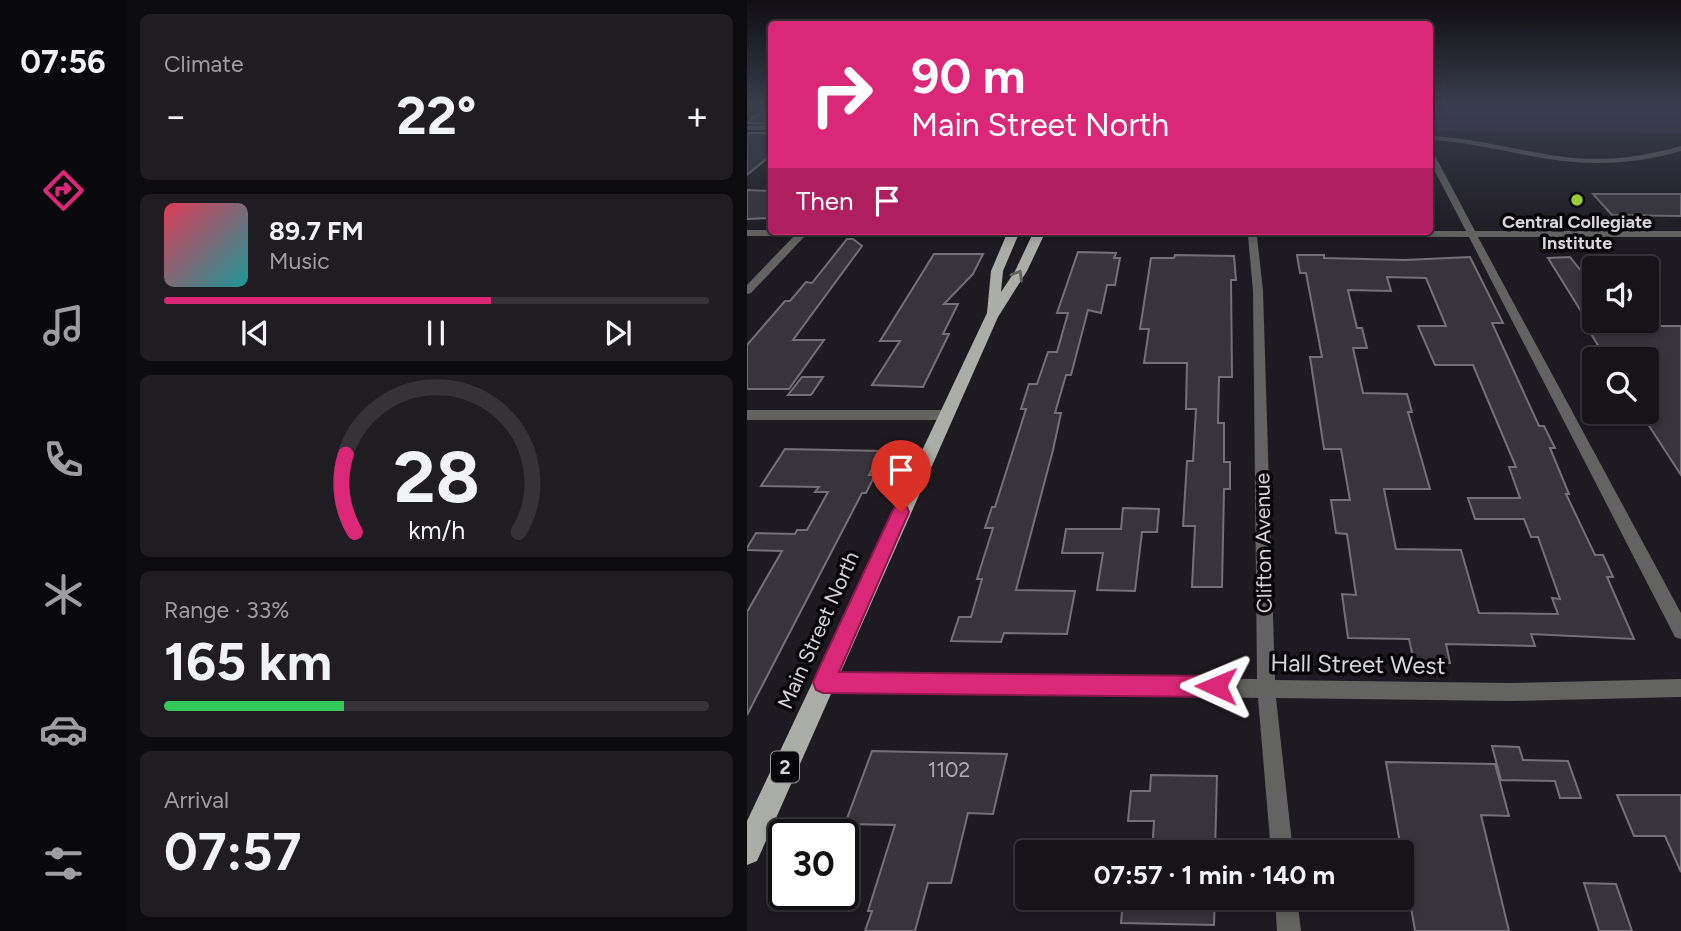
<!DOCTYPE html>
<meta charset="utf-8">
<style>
body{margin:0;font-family:Figtree,sans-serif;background:#1f1d22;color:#f1f3f6;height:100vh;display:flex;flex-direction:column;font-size:26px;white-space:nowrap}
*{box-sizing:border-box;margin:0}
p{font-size:23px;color:#9e9ea2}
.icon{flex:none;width:38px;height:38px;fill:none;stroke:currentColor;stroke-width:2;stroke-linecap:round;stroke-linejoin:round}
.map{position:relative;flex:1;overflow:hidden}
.sheet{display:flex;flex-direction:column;gap:14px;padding:14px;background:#0c0b0e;width:621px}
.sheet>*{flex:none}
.banner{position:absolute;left:21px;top:21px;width:665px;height:214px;border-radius:7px;box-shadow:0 4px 10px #0003,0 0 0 2px #353338;background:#db2777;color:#fff;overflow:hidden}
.tools{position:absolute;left:835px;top:256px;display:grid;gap:14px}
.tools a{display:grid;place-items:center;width:77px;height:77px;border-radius:7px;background:#161419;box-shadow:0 4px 10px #0003,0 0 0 2px #353338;font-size:35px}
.speed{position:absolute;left:21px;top:819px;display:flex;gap:14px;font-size:35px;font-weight:700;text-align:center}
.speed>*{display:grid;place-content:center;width:91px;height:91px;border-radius:50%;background:#161419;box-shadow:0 4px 10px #0003,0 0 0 2px #353338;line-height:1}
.speed .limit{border:4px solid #111;border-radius:10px;background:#fff;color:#111}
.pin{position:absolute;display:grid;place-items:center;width:60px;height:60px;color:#fff;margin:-72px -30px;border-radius:50% 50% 50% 0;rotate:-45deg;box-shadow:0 0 7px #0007}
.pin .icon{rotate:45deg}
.me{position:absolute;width:77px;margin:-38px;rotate:271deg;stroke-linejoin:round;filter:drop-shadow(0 0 5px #0008)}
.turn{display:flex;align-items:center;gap:24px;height:147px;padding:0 28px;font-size:32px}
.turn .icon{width:91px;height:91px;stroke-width:2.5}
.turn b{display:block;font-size:49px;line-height:60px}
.then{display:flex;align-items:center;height:66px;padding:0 28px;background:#0003;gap:14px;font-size:26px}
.big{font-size:52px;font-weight:700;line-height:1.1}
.sheet .tile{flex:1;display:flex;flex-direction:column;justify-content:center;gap:10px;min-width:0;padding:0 24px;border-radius:10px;background:#1f1d22}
.sheet .dial{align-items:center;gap:0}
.dial svg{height:182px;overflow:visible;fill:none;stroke:#353338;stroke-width:7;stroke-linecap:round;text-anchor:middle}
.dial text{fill:#f1f3f6;stroke:none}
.song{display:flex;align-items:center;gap:21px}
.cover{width:84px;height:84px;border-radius:10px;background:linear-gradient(135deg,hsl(350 70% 55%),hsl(180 70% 35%))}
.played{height:7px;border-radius:4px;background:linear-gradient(90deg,#db2777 60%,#353338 60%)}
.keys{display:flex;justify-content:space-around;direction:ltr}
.heat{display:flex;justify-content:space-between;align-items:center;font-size:38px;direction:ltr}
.charge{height:10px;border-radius:5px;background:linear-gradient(90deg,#34c759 33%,#353338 0)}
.trip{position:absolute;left:268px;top:840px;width:399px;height:70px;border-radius:7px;background:#161419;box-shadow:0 4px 10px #0003,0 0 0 2px #353338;font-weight:700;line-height:70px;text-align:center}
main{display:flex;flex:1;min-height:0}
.tab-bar{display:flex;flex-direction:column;width:126px;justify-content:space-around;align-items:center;background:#09080a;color:#9e9ea2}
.tab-bar .icon{width:49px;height:49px}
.tab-bar .selected{color:#db2777}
.tab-bar b{font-size:32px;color:#f1f3f6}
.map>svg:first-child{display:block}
</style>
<main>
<nav class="tab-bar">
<b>07:56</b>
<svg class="icon selected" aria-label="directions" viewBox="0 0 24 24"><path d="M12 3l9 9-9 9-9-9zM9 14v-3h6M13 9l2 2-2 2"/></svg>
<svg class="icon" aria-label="music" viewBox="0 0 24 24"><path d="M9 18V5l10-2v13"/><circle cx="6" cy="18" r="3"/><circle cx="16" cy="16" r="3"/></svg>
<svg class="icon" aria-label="phone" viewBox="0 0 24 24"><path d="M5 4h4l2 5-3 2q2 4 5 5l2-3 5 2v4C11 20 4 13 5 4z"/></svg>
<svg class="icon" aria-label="climate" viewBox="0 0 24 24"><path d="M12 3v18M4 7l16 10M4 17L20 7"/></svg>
<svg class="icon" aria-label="car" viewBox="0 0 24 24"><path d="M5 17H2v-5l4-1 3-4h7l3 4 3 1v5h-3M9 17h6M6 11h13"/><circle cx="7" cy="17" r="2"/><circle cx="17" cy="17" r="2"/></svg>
<svg class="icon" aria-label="filters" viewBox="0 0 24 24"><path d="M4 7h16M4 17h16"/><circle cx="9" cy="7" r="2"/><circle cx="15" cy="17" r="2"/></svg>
</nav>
<section class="sheet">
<div class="tile"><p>Climate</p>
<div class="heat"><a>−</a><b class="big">22°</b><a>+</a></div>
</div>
<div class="tile">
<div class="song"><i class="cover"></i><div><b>89.7 FM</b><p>Music</p></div></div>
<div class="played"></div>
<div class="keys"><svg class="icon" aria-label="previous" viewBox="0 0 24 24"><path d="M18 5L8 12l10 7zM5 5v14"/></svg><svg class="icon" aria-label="pause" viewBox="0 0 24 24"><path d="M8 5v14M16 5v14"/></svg><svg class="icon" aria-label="next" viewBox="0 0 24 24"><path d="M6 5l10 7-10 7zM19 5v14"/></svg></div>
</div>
<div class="tile dial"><svg viewBox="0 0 100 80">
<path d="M14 69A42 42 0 1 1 86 69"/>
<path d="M14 69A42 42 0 0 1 10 35" stroke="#db2777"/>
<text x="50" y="56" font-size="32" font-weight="700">28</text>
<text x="50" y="72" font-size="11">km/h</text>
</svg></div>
<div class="tile"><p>Range · 33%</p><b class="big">165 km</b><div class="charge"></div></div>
<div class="tile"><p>Arrival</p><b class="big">07:57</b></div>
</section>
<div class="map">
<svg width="934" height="931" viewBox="0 0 934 931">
<rect width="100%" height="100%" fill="#1d1a21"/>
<path fill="#342146" d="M682,108H934V133L691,131L683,116Z"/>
<path fill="#37343b" stroke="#747078" stroke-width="2" fill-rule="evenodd" d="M19,108H24V124L0,123Z
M24,133V155L0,175V133Z
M0,190L24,191V218L0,219Z
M846,194H934V216L865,215Z
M100,239H106L115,246L46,340H77L42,389H0V345L38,301H43L59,282L65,283Z
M331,252L369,253L367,258H373L368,285H360L354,313L341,310L324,375H319L308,413H314L306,450L269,590L328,591L320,634L257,633L254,642L204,641L212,617H224L235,579H230L246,528H238L245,507H248L279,409H274L282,384H290L301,352H310L321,313H310Z
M187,254H236L226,274L197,304H211L196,334H202L176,387L125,385L153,341H133Z
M428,255L487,256L489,280H484L485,377H472L471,423H477V462H483V489H477L475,587H445L448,526H436L440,461H446L449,409H439L440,363H397L402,329H393L404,258H427Z
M550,255H577V258L658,260L723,257L756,323H745L792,426H797L808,448H803L822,494H819L848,555H856L866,577H860L887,639L784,634L788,646L699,644L703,663L667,662L662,639L601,638L595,594L609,595L600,534L589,533L584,500H603L594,449H577L563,357H575L559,273H553ZM640,277L679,278L699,326H671L688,365H726L769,467H762L773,498H721L728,519H777L784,537H791L813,599L805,598L811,614L732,613L714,550L649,549L637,489H683L661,412H665L660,394L616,393L606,348H620L615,328H610L601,290L644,291Z
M823,257L847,287V320H903L907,326H934V475L895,415H900V359H889L881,348L852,347L841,329H845L801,258Z
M55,377H76L64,395H41Z
M38,449L134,451L122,475H128L119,493H115L0,715V612L35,551L0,550V548L9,533L48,534L50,530H60L81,492H68L72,487L14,486Z
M376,508L412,509L410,532H395L388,591L350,590L356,553H315L319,529H374Z
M745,746L772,747L776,760L821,761L834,798H813L808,781L754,780Z
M125,751L260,754L246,814L221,813L204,883H181L168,931H118L125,911H121L148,825L98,824Z
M639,762L748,764L762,816L734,815L762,931H668Z
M404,775L470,776L468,852H405L407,821H381L384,791H403Z
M870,795H934V872L918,836H887Z
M837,883L869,884L885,931H852Z
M376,898H468L467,925L374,923Z"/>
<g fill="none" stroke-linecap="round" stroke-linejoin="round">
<path fill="#636461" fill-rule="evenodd" d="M0,126H24V130H0Z
M682,136C732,138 778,153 827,158C864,161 899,156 934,146V151C899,161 863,165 827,162C778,158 732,142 682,140Z
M682,150L686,152L728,231H934V237H731L934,613V639L928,637L722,237L510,236L516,291L528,680L763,683L934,679V697L763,701L529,698L546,852H524L511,698L76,692L70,689L67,683L70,677L76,674L510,679L506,291L501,236H58L4,293L0,294V285L47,236H0V230L719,231L682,160Z
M0,410H198L204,415L198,420H0Z
M528,898H550L554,931H530Z"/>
<path fill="#abaea7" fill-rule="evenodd" d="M261,231H273L256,271L254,292L268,271L287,231H299L280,271L251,317L10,861L0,865V821L240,313L244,271Z"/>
</g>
<defs><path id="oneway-chevron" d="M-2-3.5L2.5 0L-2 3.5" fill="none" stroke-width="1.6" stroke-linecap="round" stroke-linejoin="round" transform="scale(1.75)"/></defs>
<use stroke="#61625f" href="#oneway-chevron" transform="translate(271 275) rotate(-59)"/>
<linearGradient id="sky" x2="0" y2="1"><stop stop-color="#100e12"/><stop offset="0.45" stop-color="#3a3e4e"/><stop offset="1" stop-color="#3a3e4e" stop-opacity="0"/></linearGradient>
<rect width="934" height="238" fill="url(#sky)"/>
<path fill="#db2777" stroke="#8e194d" stroke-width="2" d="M154,505L160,507L162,512L92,672L469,676L477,679L480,686L477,694L469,697L76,693L69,690L66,682L69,675L145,512L148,507Z"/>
<circle fill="#97cc38" stroke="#070608" stroke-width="2.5" cx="830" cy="200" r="7"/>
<g text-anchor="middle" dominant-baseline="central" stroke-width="7" stroke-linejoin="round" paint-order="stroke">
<g font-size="18" font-weight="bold" fill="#d7d5da" stroke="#070608">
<text x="830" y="222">Central Collegiate<tspan x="830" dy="21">Institute</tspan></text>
</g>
<rect fill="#070608" stroke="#99979b" stroke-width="2" x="24" y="751.5" width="28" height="31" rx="5"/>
<g font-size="19" font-weight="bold" fill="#d7d5da">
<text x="38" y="767">2</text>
</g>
<g font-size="21" fill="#d7d5da" stroke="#070608">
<text transform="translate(516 543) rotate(-91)">Clifton Avenue</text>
<text transform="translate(71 630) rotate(-66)">Main Street North</text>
</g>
<g font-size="21" fill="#afadb2">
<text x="202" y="769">1102</text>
</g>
<g font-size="24" fill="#d7d5da" stroke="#070608">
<text transform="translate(611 664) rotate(1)">Hall Street West</text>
</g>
</g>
</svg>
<div class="tools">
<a><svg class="icon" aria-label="sound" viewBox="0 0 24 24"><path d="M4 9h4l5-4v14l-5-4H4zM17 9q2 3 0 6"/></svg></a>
<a><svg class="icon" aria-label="search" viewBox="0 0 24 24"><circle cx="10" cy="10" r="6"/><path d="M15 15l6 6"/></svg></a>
</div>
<div class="speed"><div class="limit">30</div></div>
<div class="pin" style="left:154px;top:512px;background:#d93025"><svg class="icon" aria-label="arrive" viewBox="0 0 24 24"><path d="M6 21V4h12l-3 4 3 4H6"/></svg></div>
<svg class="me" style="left:469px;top:686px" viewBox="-20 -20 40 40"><path d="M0-17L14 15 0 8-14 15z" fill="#db2777" stroke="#fff" stroke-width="4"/></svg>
<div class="trip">07:57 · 1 min · 140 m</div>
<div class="banner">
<div class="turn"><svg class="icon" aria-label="right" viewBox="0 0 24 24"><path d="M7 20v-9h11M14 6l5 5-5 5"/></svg><div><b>90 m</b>Main Street North</div></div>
<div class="then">Then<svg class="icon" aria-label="arrive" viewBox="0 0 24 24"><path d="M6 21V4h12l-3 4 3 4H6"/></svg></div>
</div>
</div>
</main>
